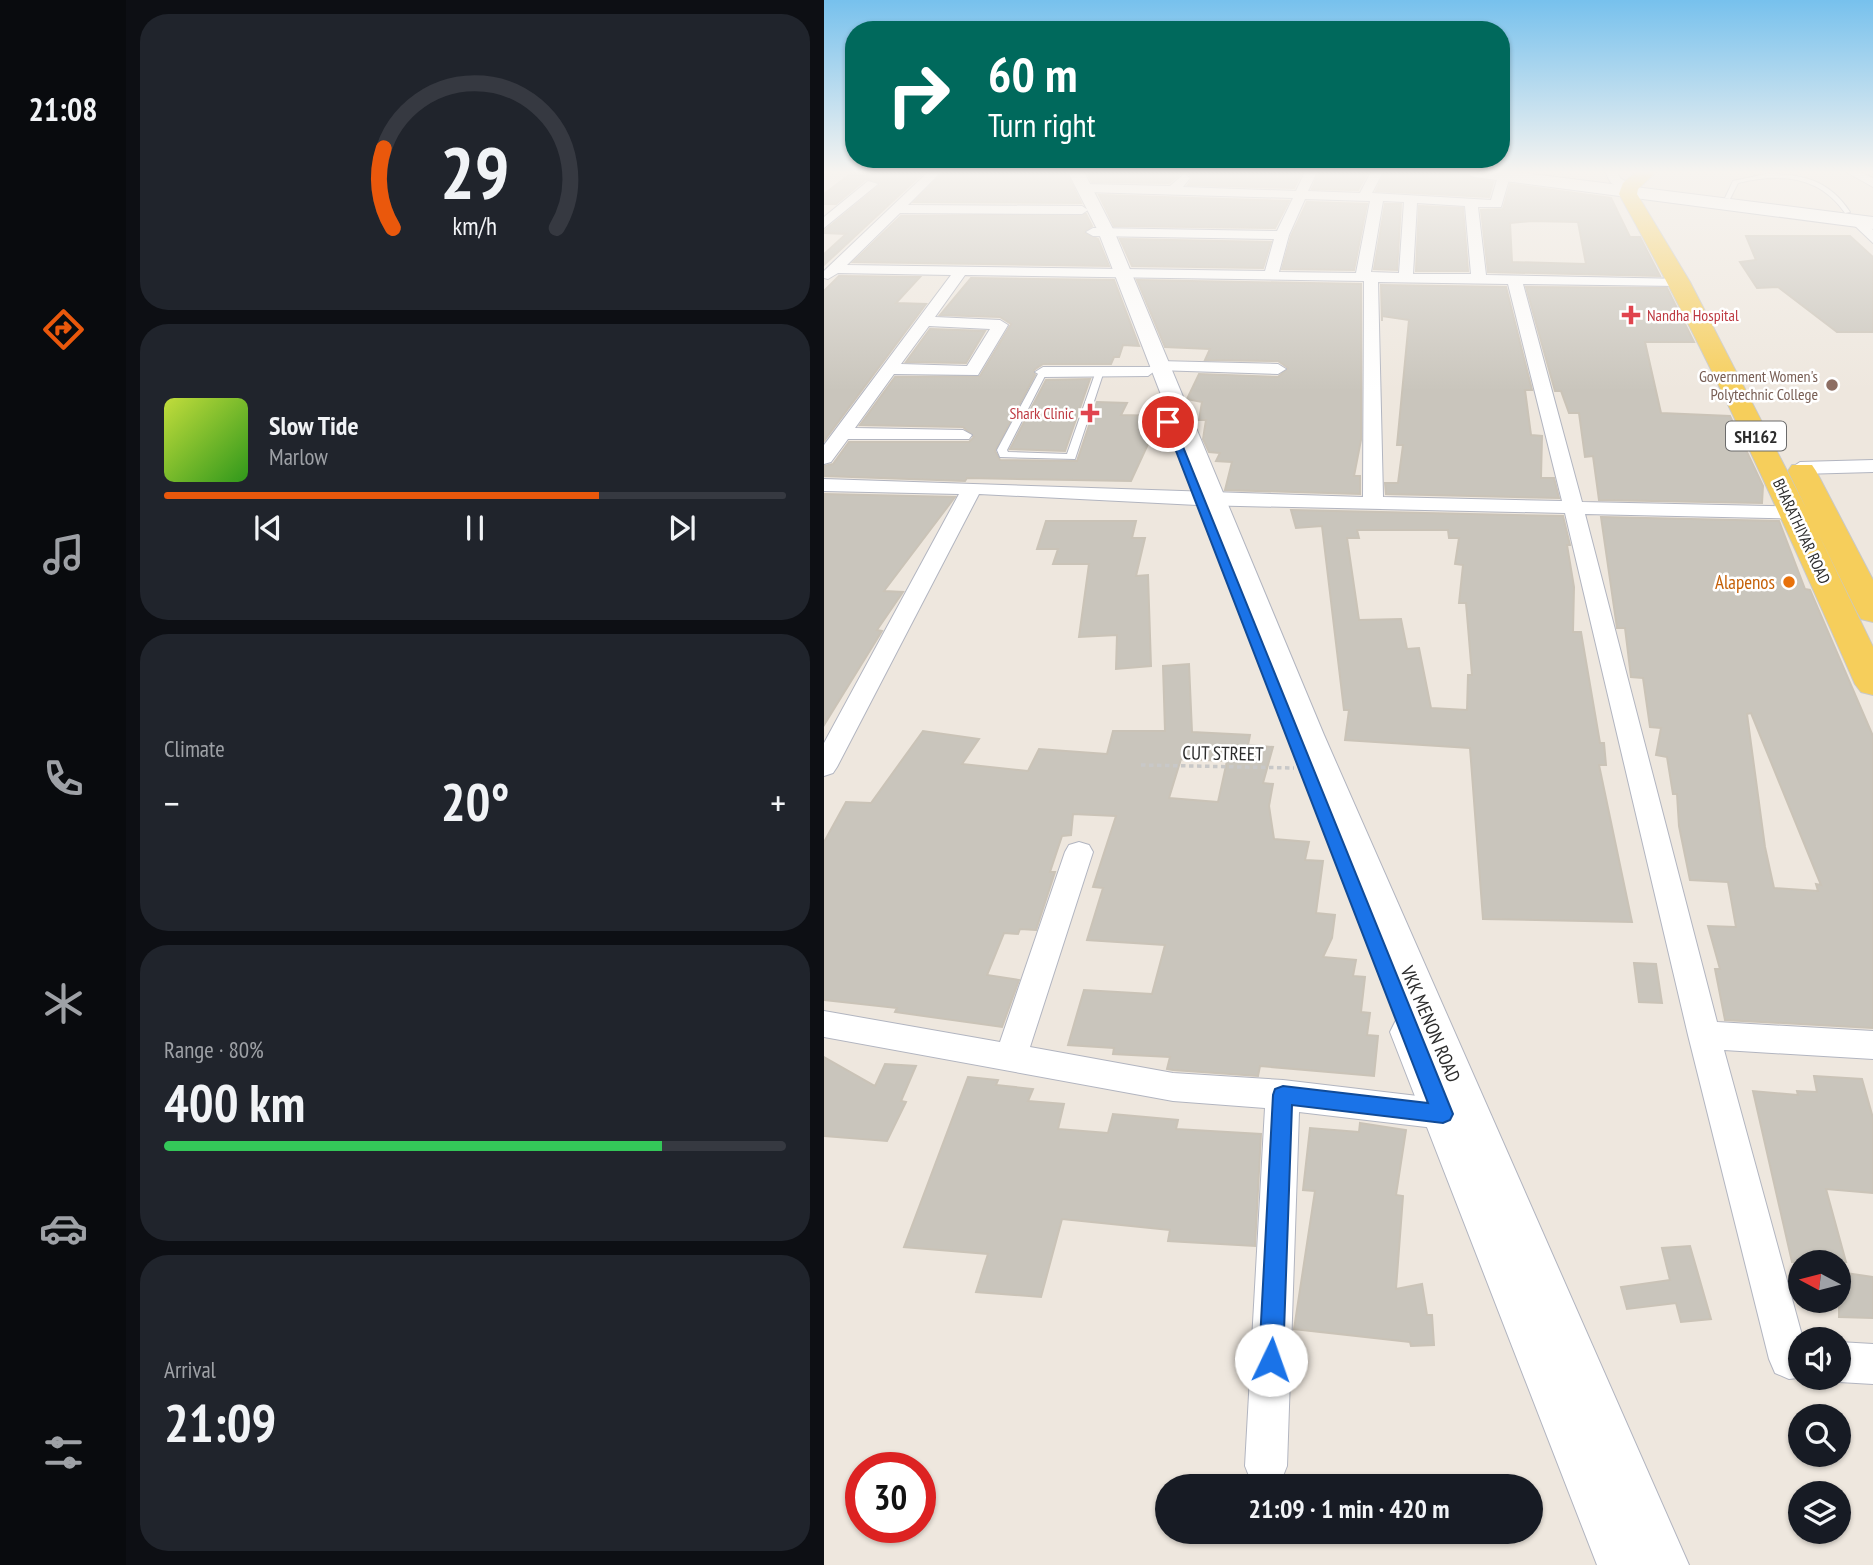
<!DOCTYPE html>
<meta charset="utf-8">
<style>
body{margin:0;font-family:"PT Sans Narrow",sans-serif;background:#20242c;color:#f1f3f6;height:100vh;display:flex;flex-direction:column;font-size:26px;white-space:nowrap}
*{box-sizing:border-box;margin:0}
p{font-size:23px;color:#9ea1a6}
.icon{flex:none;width:38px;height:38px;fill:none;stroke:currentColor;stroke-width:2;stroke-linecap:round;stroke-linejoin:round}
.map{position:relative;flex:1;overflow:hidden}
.drawer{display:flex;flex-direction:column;gap:14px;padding:14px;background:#0d0f14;width:698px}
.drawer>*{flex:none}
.guide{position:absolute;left:21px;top:21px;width:665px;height:147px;border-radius:28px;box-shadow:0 2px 5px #0004;background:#00695c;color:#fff;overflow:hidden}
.needle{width:46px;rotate:277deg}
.fabs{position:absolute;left:964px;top:1250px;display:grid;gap:14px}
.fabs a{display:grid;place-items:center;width:63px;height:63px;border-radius:50%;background:#171b24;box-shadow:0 2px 5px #0004;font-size:35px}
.speed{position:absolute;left:21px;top:1452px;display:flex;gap:14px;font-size:35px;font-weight:700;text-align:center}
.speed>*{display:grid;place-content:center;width:91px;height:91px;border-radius:50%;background:#171b24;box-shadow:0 2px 5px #0004;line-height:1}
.speed .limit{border:10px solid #d22;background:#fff;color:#111}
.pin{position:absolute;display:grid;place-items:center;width:60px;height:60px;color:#fff;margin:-30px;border:4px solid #fff;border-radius:50%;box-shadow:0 2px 7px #0007}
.me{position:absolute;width:77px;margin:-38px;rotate:3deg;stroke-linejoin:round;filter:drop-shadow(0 0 5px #0008)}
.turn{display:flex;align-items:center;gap:24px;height:147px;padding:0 28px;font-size:32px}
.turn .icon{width:91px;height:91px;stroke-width:2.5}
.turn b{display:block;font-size:49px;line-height:60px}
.big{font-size:52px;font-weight:800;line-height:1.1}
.drawer .widget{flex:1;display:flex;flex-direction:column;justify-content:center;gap:10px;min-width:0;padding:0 24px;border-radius:28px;background:#20242c}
.drawer .dial{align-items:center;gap:0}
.dial svg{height:182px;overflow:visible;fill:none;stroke:#363941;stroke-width:7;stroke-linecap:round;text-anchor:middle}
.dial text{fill:#f1f3f6;stroke:none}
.song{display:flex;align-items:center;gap:21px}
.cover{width:84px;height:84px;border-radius:10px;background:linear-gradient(135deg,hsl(70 70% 55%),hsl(110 70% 35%))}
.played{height:7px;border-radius:4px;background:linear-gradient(90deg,#ea580c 70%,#363941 70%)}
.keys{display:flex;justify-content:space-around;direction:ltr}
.heat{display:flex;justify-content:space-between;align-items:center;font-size:38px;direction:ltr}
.charge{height:10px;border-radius:5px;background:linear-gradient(90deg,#34c759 80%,#363941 0)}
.trip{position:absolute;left:331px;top:1474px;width:388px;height:70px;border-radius:35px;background:#171b24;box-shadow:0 2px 5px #0004;font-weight:800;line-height:70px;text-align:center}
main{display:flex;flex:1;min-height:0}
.menu{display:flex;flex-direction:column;width:126px;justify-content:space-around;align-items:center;background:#090b0e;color:#9ea1a6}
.menu .icon{width:49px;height:49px}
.menu .selected{color:#ea580c}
.menu b{font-size:32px;color:#f1f3f6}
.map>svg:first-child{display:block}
</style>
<main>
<nav class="menu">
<b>21:08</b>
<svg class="icon selected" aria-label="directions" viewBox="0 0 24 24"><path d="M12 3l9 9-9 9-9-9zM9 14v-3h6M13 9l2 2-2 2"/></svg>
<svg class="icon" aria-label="music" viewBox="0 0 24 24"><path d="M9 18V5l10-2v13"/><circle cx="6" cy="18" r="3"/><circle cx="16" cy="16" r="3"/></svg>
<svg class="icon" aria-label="phone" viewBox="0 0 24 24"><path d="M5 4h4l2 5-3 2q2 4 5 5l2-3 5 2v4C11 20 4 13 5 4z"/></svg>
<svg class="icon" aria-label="climate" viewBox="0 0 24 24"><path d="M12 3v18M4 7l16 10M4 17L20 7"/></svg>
<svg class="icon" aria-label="car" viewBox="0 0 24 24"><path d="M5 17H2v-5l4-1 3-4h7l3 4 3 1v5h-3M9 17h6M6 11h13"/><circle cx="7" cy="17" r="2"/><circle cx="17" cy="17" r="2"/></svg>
<svg class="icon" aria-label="filters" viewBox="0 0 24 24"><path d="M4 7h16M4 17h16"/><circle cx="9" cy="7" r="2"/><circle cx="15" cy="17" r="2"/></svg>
</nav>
<section class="drawer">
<div class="widget dial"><svg viewBox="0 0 100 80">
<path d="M14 69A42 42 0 1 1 86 69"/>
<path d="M14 69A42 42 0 0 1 10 34" stroke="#ea580c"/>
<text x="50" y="56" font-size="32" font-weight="700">29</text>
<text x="50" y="72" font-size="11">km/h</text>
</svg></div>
<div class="widget">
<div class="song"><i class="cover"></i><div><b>Slow Tide</b><p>Marlow</p></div></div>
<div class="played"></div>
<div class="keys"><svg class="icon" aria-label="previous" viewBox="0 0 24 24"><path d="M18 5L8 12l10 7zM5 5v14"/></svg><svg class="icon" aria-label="pause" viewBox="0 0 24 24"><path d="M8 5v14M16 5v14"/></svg><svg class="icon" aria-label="next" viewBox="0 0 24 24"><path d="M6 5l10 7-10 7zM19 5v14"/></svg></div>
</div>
<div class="widget"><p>Climate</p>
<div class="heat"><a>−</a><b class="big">20°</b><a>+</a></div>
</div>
<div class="widget"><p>Range · 80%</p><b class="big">400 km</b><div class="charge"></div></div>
<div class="widget"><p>Arrival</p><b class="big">21:09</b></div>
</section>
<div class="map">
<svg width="1049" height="1565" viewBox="0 0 1049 1565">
<rect width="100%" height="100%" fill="#eee7de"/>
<path fill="#c9c5bc" stroke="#cac3b7" stroke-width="2" fill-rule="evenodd" d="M29,172H100L0,265V254L22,234L0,233V231L57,184L42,179L12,204H0V194Z
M120,172H242L257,203L90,202Z
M263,172H358L345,183L268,182Z
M362,172H478L470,188L364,185L369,178Z
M495,172H544L534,190L488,189Z
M561,172L641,175L669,182L665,197L552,191Z
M686,184L787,198L806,237H816L836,276L664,272L657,210L679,209ZM708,221L754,222L762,264L688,262L686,223Z
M275,195L465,201L451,228L290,226Z
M483,202L543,204L530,270L458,269L467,236Z
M561,204H577L573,270L550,269Z
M595,206L639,208L644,271H592Z
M262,214L268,226L260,233L274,239L285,266L29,262L77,216Z
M922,236H1026L1049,257V332H1013L954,287L933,288L916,262L932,260Z
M296,239L447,242L439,268L308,266Z
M15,276L96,277L72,303L102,304L0,441V291Z
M147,278L290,280L315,346L299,345L295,357H290L287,364H219L210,370L211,375L171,451L176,460L253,461L273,402L303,403L297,415L337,416L307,481L143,478L141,481L0,476V466L9,464L25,442H145L150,437L139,427L36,425L71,377L156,376L187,324L176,317L116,315Z
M313,280L537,284V440L530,476H536V494L401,490L408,462L392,461L396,453L385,452L379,439L382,420H375L378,402L363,399L375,374L454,377L464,368L454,361L381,360L386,349L341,347Z
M557,285L682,287L708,390H701L707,435L718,436L717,478H730L735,498L562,494L561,483H574L579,445H573L585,320L558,316V321Z
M702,287L843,288L870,342H821L837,413L906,416L939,486L938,503L775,500L769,456L761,457L755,413H745L737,391H731Z
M106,329L161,331L142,363L82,362Z
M266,379L241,451L186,449L222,380Z
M0,494L131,497L60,591L79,592L53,630L58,631L0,725Z
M467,510L739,516L746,545H743L750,587L749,632H757L776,743H780L782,765H775L808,922L659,919L646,748L521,740L525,710H520L498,526L472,528ZM533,530H624L625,538H635L631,564L639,565L635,603H642L648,675H644L643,710L607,708L595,648L583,649L577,619L535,620L523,538H535Z
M777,517L955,521L981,589L986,590L1049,736V1028L901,1020L891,969H896L884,926L912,927L904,882L866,880L855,826L853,794H849L843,757L832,755L837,728L826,727L819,678L807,677L801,628H793L792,621ZM927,713L997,885L992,884L994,891L950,888L941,847L923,714Z
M222,521H312L308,538H321L312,576L324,575L327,666L292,669L293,635L255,637L265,564H229L234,549H213Z
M365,664L368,732L426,735L424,745L449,747L439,783L449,784L445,806L450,839L485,842L481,860L499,861L492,913L511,915L508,938L499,957L532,960L529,976L541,977L537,1012L546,1013L543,1035L554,1036L550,1076L436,1066L434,1076L349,1070L343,1069L346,1057L289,1054L290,1048L244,1045L260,990L328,994L341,945L263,940L279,888L269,887L292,816L249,814L247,835L238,836L226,872H231L212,930L196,929L194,934L180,933L163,975L195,980L178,1027L71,1012L73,1008L0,1000V842L22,802L47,803L99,731L155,739L138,764L204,771L215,749L283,754L289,731H341L339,666ZM357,759L403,761L394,802L345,798Z
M810,963L832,964L838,1003L815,1002Z
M0,1057L51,1086L61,1064L92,1066L77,1101L82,1102L63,1141L0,1136Z
M990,1076L1038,1079L1049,1118V1193L1002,1189L1022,1262H968L929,1091L974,1095L973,1091L993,1092Z
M144,1077L174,1080L172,1085L209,1089L204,1101L240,1104L234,1129L284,1133L289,1114L354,1120L352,1129L437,1134L431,1246L344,1241L346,1230L238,1219L217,1297L152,1292L164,1254L80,1247Z
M536,1123L582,1130L572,1195L579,1196L572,1289L598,1284L603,1315H608L610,1345L587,1346L586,1342L470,1329L491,1191L479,1190L486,1128L535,1132Z
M866,1246L887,1319L857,1322L852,1303L803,1309L797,1287L846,1280L838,1248Z
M1015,1272L1049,1277V1318L1015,1317Z"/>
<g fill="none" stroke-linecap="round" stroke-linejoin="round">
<defs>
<path id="service" d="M942,174C979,174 1005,180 1026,212L1021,213C995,175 956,173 914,183L906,199L901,198L909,181Z
M276,368L280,371L251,459L176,457L173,450L215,372L219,369L223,372L183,450L184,452L243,454L272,371Z"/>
<path id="minor" d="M104,172H117L84,205L258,206L264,210L258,214L76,213L23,265L441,271L450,239L269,236L262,232L269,228L453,231L469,198L261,192L255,188L261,184L346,186L360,174L366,178L359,187L472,191L481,172H493L484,191L536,193L547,172H559L548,193L667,200L674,176L680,172L686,176L677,207H654L662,275L860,279V285L855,286L699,284L758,502L988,507L998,513L988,519L761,514L893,1022L1049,1031V1059L900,1050L979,1339H976V1377H982L965,1379L951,1373L945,1359L864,1035L741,513L373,505L155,494L13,767L9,773L0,776V743L135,494L0,491V479L539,497L540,281L141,275L111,317L176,320L184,325L154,375L70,374L31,428L139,430L148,435L145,439H24L7,462L0,464V445L127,275L14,273L4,279L0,278V271ZM481,199L546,201L532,273L455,272L465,235ZM559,201L580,202L575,273L547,272ZM593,203L641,206L647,274H589ZM554,282L684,284L738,501L559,497ZM105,326L166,329L143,366L77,364Z
M781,172H793L796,178L811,187L801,190L787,183Z
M1022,172H1037L1049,178V187Z
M44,181L54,184L0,228V217Z
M1029,218H1039L1049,230V243L1029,224Z
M334,361L454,364L462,369L454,374L332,370L324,376L219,377L211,372L219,367H326Z
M1049,460V472L976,474L967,468L976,462Z
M255,842L265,845L269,852L206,1047L349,1073L459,1080L619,1099L631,1103L636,1114L631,1125L619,1129L475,1112L463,1466L457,1481L445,1486L427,1481L421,1466L441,1108L349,1101L0,1037V1011L176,1042L241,852L245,845Z
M1015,1342L1049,1344V1384L1015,1382L1004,1377H1015Z"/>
<path id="tertiary" d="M244,172H260L290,231L500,735L865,1565H773L566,1032L572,1020L583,1016L468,735L274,231Z"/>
<path id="secondary" d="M641,172H693L1049,217V229L650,177Z"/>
<path id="primary" d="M812,172H832L814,189L813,194L866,282L982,508L964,471L968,465H988L992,471L1049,580V622L1037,619L1033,612L993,531L1049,647V695L1037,692L1031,684C958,518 884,352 795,194L799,183Z"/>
</defs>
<use href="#service" stroke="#b2b5c0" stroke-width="2"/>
<use href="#minor" stroke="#b2b5c0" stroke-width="2"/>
<use href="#tertiary" stroke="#b2b5c0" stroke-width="2"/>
<use href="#secondary" stroke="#b2b5c0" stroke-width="2"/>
<use href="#primary" stroke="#c8c8c8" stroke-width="2"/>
<path stroke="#c8c8c8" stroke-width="3.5" stroke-dasharray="4.5 3.5" stroke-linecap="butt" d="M317,765L470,768"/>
<use href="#service" fill="#fff" fill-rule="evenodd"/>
<use href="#minor" fill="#fff" fill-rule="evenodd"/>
<use href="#tertiary" fill="#fff" fill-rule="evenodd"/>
<use href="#secondary" fill="#fff" fill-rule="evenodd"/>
<use href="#primary" fill="#f6ce5b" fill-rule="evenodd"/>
</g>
<linearGradient id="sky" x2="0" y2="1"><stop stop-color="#77c1ed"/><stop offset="0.44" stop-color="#f7f4f0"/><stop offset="1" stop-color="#f7f4f0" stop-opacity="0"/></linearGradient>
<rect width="1049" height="391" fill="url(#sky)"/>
<path fill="#1a73e8" stroke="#114b97" stroke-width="2" d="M340,420L349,422L629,1114L626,1120L619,1123L468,1105L459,1360L455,1369L447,1372L438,1369L435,1360L449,1095L451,1089L459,1086L604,1103Z"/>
<g fill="#e0444e" stroke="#fff" stroke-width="2.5">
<path d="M803.5 304.5h7v7h7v7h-7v7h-7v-7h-7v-7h7z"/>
<path d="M262.5 402.5h7v7h7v7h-7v7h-7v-7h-7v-7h7z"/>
</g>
<circle fill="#8d6e63" stroke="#fff" stroke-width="2.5" cx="1008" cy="385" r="7"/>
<circle fill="#e8710a" stroke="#fff" stroke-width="2.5" cx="965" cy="582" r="7"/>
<g text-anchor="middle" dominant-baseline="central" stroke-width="5" stroke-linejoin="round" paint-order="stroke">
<g font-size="16" fill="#be3a42" stroke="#fff" text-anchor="start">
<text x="823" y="315">Nandha Hospital</text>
<text x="250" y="413" text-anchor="end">Shark Clinic</text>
</g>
<g font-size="16" fill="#785e54" stroke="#fff" text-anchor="end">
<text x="994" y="376">Government Women's<tspan x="994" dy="18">Polytechnic College</tspan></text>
</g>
<g font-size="16" fill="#2c2c2c" stroke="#fff">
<text transform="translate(978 531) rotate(65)">BHARATHIYAR ROAD</text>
</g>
<rect fill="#fff" stroke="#6b6b6b" stroke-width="2" x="902" y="421.5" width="60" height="29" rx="5"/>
<g font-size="18" font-weight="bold" fill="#2c2c2c">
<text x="932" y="436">SH162</text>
</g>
<g font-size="19" fill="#c56008" stroke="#fff" text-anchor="end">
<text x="951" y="582">Alapenos</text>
</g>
<g font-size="19" fill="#2c2c2c" stroke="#fff">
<text transform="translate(399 753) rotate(1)">CUT STREET</text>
<text transform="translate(607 1024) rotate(67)">VKK MENON ROAD</text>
</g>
</g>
</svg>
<div class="fabs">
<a><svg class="needle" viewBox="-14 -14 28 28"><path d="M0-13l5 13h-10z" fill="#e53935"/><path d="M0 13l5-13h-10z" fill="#9ea1a6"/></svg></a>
<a><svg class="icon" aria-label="sound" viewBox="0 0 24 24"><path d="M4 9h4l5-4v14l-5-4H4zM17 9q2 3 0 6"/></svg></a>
<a><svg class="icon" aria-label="search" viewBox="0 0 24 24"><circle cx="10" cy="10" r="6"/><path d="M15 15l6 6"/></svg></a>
<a><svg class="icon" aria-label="layers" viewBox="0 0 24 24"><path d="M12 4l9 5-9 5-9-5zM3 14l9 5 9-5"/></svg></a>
</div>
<div class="speed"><div class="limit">30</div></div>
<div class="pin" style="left:344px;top:422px;background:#d93025"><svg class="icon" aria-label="arrive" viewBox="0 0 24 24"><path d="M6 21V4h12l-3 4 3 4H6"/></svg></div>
<svg class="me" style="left:447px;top:1360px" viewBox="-20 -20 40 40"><circle r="19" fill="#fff"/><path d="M0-13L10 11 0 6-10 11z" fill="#1a73e8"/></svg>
<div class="trip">21:09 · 1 min · 420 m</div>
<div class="guide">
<div class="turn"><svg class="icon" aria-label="right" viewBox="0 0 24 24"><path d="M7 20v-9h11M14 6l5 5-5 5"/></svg><div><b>60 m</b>Turn right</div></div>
</div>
</div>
</main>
